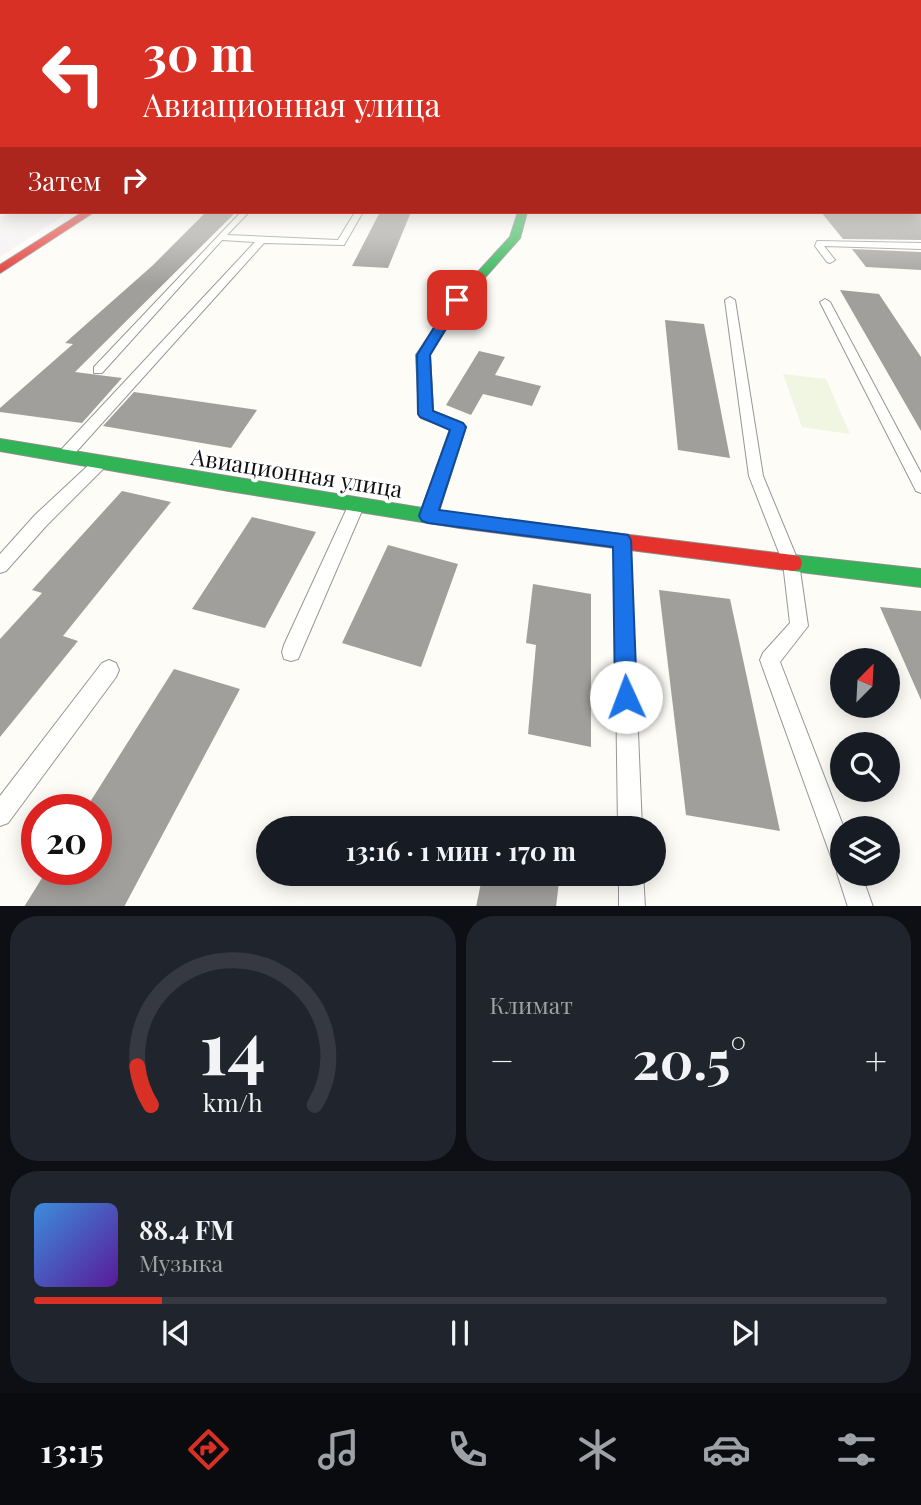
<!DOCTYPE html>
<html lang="ru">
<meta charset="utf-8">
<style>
body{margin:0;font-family:"Playfair Display",serif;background:#20242c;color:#f1f3f6;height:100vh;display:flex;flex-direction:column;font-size:26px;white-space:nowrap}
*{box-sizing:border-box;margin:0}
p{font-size:23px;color:#9ea1a6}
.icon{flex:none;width:38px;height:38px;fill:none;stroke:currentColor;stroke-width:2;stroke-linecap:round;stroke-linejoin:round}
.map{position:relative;height:906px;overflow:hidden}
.sheet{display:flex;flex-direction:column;gap:10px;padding:10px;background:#0d0f14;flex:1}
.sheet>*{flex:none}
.top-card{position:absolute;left:0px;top:0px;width:922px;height:214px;box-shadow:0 4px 18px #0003;background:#d93025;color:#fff;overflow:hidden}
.needle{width:46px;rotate:24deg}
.buttons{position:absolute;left:830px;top:648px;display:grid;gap:14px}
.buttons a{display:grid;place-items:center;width:70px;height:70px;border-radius:50%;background:#171b24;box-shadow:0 4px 18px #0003;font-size:35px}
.speed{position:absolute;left:21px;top:794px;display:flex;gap:14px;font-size:35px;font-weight:700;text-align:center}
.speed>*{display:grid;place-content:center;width:91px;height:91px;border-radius:50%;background:#171b24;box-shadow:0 4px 18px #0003;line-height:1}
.speed .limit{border:10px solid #d22;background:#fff;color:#111}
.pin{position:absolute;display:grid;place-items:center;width:60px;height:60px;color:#fff;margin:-30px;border-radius:14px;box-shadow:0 4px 10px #0006}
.me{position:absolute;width:77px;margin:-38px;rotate:358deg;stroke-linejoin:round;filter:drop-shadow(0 0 5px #0008)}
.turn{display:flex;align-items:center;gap:24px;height:147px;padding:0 28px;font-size:32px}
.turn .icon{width:91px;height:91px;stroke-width:2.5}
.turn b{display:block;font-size:49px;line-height:60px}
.then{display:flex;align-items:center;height:66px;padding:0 28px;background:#0003;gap:14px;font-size:26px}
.big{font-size:52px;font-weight:700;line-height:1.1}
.sheet .widget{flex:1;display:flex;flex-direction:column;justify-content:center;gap:10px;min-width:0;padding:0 24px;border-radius:28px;background:#20242c}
.sheet .dial{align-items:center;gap:0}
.dial svg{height:182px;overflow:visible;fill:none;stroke:#363941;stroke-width:7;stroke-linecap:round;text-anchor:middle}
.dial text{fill:#f1f3f6;stroke:none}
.song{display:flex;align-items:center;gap:21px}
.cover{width:84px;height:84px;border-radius:10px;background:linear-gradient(135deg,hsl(210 70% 55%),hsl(270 70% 35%))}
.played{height:7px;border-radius:4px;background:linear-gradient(90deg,#d93025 15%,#363941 15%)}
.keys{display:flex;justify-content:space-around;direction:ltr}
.heat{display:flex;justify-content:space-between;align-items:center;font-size:38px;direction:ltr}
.sheet .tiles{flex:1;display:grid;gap:10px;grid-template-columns:1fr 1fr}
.widget:last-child{grid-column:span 2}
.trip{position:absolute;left:256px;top:816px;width:410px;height:70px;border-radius:35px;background:#171b24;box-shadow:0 4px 18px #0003;font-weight:700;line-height:70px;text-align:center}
.tab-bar{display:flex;height:112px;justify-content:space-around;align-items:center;background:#090b0e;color:#9ea1a6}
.tab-bar .icon{width:49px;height:49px}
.tab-bar .active{color:#d93025}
.tab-bar b{font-size:32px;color:#f1f3f6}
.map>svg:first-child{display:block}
</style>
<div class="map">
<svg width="921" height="907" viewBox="0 0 921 907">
<rect width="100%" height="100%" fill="#fdfcf7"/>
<path fill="#f5f0f3" d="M12,212H69L0,257V218Z"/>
<path fill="#f0f6e1" d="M783,374L826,379L850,434L802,427Z"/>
<path fill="#a19f9c" d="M206,212H236L75,372L122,378L82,423L0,412V408L73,344L65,343L152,266Z
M380,212H411L388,268L352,266Z
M821,212H921V240L843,239Z
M852,249L921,252V270L866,267Z
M840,290L879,294L921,357V431Z
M665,320L704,324L730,458L678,450Z
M479,351L505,357L495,375L541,386L532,406L483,394L471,415L446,405Z
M134,392L257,410L231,448L103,426Z
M122,491L171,502L63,636L78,641L0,737V639L42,593L32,590Z
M252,517L316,532L265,628L192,609Z
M388,545L458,564L421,667L342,643Z
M533,584L591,594V747L528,734L536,645L526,643Z
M659,590L730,599L780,831L686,815Z
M880,607L921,611V700Z
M174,669L240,689L124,907H24L47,870H96V810H85Z
M483,873H560L556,907H476Z"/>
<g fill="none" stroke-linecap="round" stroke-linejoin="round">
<defs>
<path id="lane" d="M0,204H2L0,209Z
M920,204H921V208H920Z
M241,212H249L227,235L338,240L355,212H363L344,245L264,243L68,461H58L56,457L58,453L255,242L222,240L102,373H94V367Z
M817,241L921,243V249L824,246L835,260L830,263L827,262L815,246Z
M730,297L735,300L763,476L799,563L808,626L780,662L844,828H842V873H861L873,907H848L837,873L840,865L834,862L830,854L760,660L763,653L790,623L783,563L749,476L725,300Z
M825,299L830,302L921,473V493L916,491L914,487L820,302Z
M99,459L104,460L106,464L104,468L47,525L6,571L0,573V554L35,515L94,460Z
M356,500L361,502L364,506L298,659L291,661L284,659L282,652L284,645L348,506L351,502Z
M622,535L628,537L630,542L642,828H618L614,542L616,537Z
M109,660L116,663L119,670L116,677L8,823L0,826V796L102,663Z
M619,873H643L645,907H619Z"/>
<path id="fast" d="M518,212H527L520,238L463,302L430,355L433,411L463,423L466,427L439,511L466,516L469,521L466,526L460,528L229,491L0,451V439L422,508L450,429L421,418L419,414L416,355L454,298L510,237Z
M793,555L921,569V587L793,571L786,569L784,563L786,557Z"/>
<path id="jam" d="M83,212H94L0,273V265Z
M460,514L793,555L800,557L802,563L800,569L793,571L460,528L454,526L451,521L454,516Z"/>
</defs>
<use href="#lane" stroke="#979795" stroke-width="2"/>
<use href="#fast" stroke="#8e8d8b" stroke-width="2"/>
<use href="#jam" stroke="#8e8d8b" stroke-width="2"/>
<use href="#lane" fill="#fffffe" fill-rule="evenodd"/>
<use href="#fast" fill="#30b455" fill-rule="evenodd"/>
<use href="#jam" fill="#e5322d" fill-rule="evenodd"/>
</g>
<linearGradient id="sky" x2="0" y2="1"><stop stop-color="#9dc9ee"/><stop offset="0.56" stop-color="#fefefb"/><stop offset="1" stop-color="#fefefb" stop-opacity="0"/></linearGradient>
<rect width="921" height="286" fill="url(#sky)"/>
<path fill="#1a73e8" stroke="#114b97" stroke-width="2" d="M457,296L463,300L430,355L433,411L463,423L466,427L439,510L628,535L631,540L637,697L634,705L626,709L618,705L615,697L613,547L428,523L422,521L419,516L450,430L420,417L418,414L417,355L453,297Z"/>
<g text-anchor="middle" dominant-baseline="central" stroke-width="7" stroke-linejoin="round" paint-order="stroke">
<g font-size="23" fill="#111" stroke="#fff">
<text transform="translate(297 472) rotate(9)">Авиационная улица</text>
</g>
</g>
</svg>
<div class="buttons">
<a><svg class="needle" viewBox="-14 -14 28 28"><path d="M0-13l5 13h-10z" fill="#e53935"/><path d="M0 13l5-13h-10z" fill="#9ea1a6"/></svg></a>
<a><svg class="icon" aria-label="search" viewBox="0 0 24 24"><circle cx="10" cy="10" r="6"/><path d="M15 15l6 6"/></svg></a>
<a><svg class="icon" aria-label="layers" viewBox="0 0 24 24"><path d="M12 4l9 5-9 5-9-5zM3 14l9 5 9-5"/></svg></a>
</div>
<div class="speed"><div class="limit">20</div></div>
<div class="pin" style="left:457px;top:300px;background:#d93025"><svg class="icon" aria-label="arrive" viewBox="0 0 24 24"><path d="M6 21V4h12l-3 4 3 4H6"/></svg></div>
<svg class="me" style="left:626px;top:697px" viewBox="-20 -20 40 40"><circle r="19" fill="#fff"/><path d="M0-13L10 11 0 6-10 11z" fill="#1a73e8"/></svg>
<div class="trip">13:16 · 1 мин · 170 m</div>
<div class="top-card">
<div class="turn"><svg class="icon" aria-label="left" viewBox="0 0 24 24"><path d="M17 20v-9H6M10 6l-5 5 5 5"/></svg><div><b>30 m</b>Авиационная улица</div></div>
<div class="then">Затем<svg class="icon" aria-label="right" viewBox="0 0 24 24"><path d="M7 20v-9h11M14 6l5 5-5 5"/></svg></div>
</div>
</div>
<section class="sheet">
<div class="tiles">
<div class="widget dial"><svg viewBox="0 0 100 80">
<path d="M14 69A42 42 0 1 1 86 69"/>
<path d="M14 69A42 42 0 0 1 8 52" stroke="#d93025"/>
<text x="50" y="56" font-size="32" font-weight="700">14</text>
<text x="50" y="72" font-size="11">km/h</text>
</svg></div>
<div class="widget"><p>Климат</p>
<div class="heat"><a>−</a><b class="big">20.5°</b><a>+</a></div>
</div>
<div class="widget">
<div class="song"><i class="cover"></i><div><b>88.4 FM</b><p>Музыка</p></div></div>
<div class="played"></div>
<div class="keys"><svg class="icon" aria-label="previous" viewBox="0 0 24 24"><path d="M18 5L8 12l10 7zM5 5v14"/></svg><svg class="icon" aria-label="pause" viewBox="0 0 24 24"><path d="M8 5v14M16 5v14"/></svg><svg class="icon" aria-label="next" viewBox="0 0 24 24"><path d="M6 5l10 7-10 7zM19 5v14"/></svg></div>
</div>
</div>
</section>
<nav class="tab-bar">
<b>13:15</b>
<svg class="icon active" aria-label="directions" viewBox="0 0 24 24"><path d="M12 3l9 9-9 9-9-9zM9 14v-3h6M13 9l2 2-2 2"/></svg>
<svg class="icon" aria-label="music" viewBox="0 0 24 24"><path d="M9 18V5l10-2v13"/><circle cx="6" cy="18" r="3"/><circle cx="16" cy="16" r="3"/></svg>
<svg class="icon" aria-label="phone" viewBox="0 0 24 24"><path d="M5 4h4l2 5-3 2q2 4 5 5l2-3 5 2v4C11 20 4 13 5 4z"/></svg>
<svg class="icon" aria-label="climate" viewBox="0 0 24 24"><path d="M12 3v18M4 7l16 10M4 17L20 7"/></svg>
<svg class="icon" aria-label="car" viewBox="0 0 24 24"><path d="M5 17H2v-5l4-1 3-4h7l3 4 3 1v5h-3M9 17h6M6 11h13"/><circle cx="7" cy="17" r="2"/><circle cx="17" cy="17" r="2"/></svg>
<svg class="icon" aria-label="filters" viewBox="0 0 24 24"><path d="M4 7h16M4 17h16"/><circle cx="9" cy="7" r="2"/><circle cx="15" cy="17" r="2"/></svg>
</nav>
